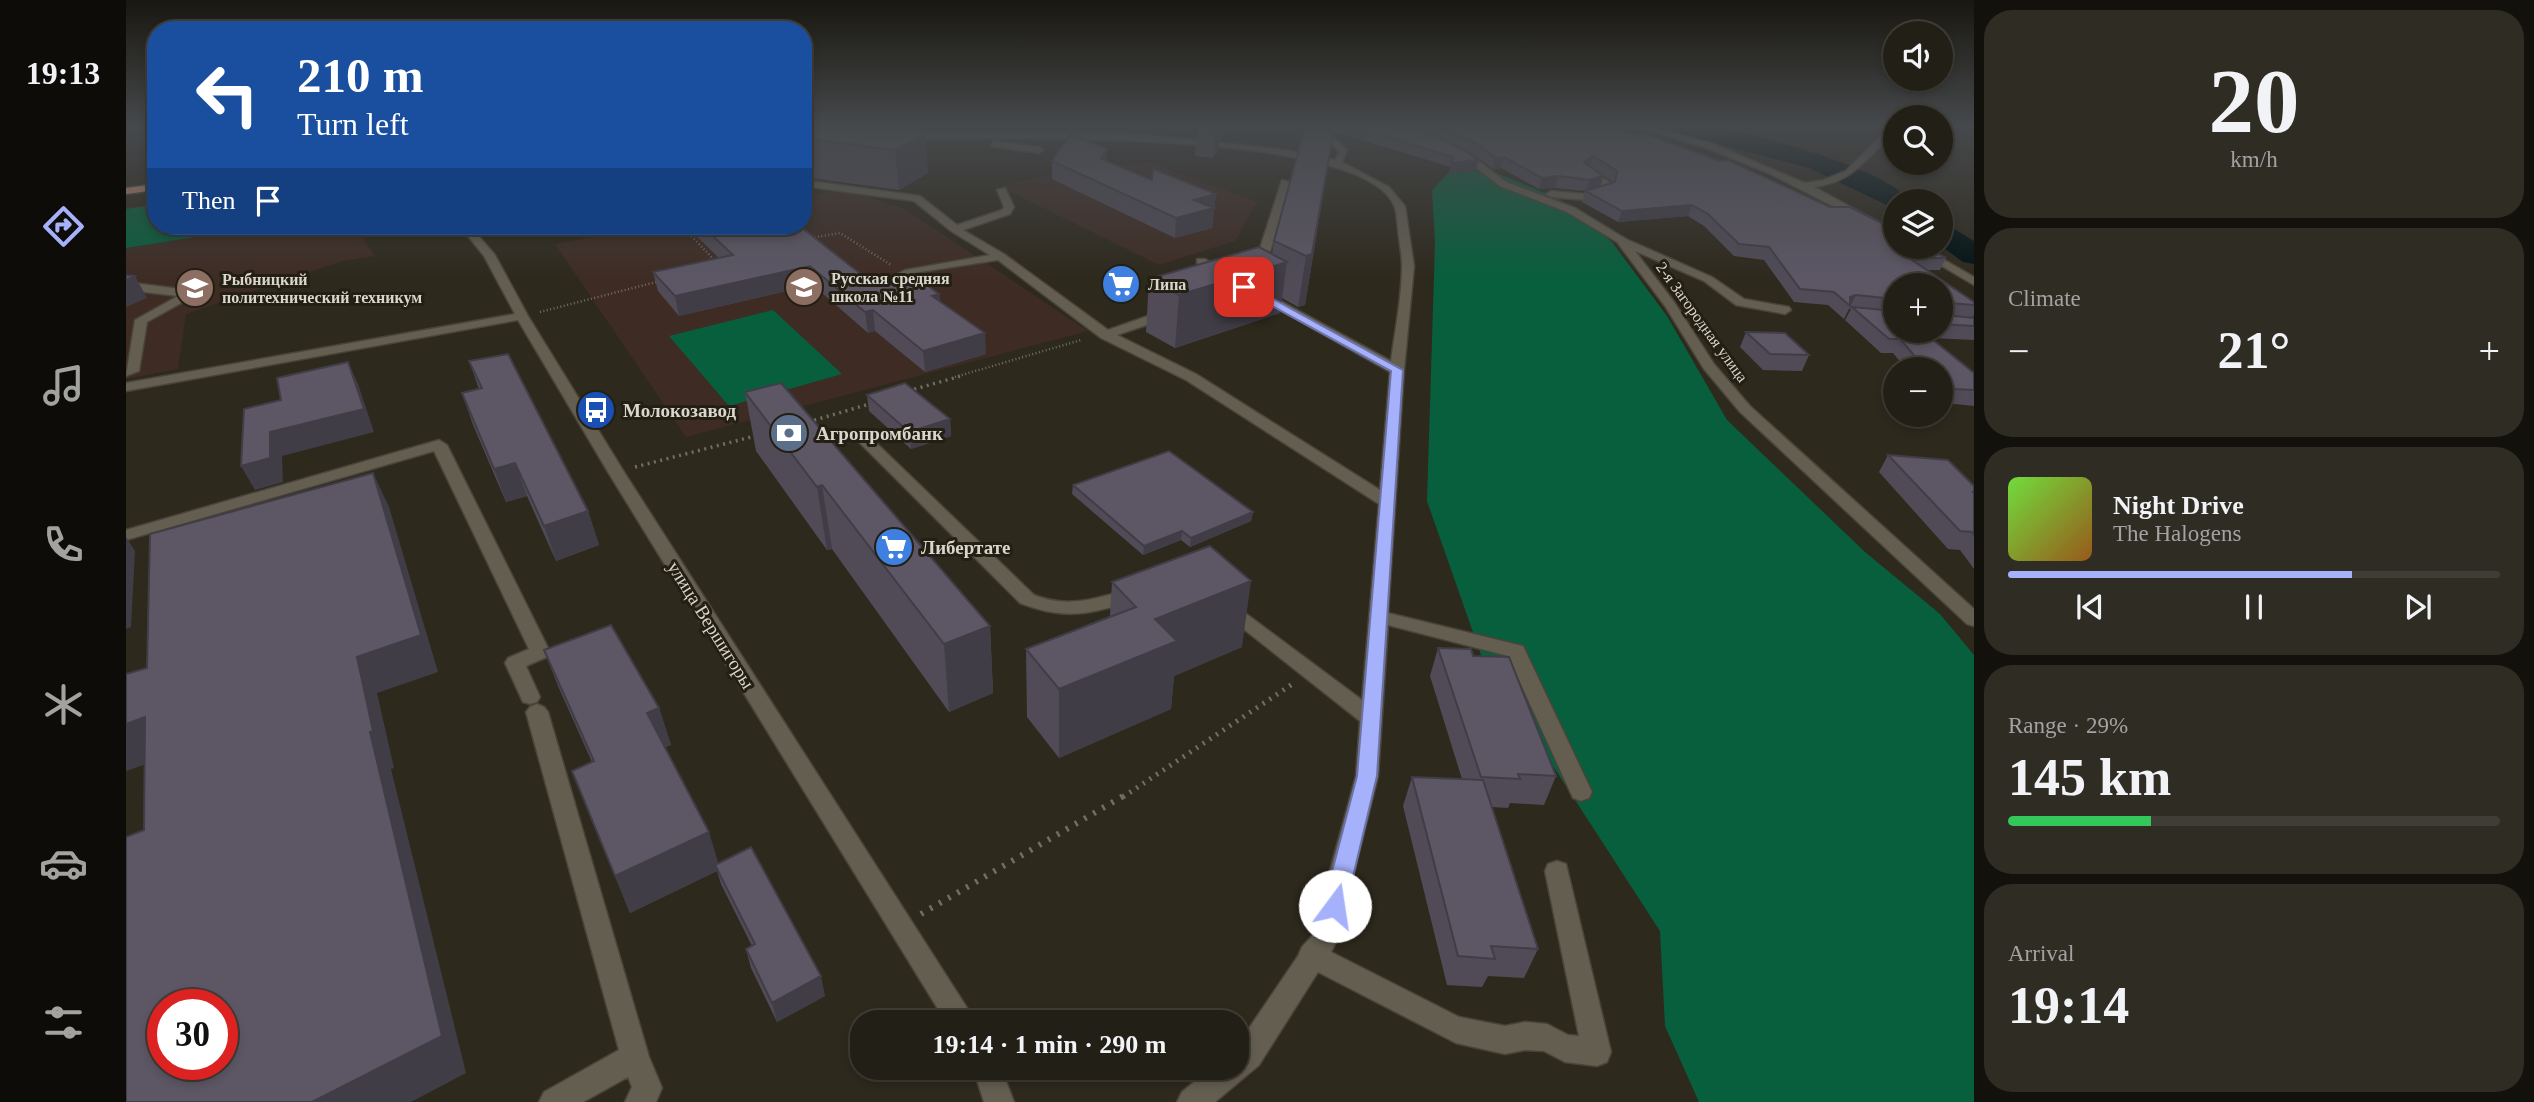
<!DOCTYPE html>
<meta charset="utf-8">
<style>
body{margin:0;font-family:"Times New Roman",serif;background:#2e2c23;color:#f1f3f6;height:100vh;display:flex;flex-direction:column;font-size:26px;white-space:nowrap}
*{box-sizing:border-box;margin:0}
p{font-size:23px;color:#a2a2a1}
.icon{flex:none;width:38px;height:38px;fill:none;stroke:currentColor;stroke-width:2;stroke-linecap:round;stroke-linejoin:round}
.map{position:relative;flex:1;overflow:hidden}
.side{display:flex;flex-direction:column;gap:10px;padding:10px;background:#13110c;width:560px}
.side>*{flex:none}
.banner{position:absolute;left:21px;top:21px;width:665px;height:214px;border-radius:28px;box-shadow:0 4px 10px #0003,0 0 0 2px #3f3d35;background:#1a4fa0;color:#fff;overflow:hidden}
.tools{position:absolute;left:1757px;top:21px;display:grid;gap:14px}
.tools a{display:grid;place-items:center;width:70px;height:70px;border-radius:50%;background:#221f16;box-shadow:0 4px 10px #0003,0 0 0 2px #3f3d35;font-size:35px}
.speed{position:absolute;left:21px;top:989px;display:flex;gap:14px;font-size:35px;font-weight:700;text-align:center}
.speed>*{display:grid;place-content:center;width:91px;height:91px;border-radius:50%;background:#221f16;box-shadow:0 4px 10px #0003,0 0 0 2px #3f3d35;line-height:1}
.speed .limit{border:10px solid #d22;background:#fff;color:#111}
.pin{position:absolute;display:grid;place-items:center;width:60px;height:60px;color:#fff;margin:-30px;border-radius:14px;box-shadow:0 4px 10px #0006}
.me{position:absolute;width:77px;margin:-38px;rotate:14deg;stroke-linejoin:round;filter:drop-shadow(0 0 5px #0008)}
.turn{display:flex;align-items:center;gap:24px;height:147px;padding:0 35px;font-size:32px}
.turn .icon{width:91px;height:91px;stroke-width:2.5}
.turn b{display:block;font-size:49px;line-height:60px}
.then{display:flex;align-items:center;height:66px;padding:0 35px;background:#0003;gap:14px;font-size:26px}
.big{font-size:52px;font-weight:600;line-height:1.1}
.side .widget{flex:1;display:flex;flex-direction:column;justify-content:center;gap:10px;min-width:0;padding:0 24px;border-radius:28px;background:#2e2c23}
.side .dial{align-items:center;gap:0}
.dial b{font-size:91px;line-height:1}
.song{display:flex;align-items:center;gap:21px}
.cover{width:84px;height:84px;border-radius:10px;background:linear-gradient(135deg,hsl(100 70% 55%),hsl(30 70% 35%))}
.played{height:7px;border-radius:4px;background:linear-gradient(90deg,#a6b1fc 70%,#3f3d35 70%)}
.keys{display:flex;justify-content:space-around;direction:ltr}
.heat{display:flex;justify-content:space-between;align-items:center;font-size:38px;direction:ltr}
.charge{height:10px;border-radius:5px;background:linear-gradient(90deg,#34c759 29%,#3f3d35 0)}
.trip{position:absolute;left:724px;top:1010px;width:399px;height:70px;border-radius:28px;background:#221f16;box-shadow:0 4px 10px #0003,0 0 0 2px #3f3d35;font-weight:600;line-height:70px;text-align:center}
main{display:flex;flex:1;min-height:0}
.dock{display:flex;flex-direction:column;width:126px;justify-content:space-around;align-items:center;background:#0e0c09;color:#a2a2a1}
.dock .icon{width:49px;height:49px}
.dock .selected{color:#a6b1fc}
.dock b{font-size:32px;color:#f1f3f6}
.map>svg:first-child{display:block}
</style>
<main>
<nav class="dock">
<b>19:13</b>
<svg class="icon selected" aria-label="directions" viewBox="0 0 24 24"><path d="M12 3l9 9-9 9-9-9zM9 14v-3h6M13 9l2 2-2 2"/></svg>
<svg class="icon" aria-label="music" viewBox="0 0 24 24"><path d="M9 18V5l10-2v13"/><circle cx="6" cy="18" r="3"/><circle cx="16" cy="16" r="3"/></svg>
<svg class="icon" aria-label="phone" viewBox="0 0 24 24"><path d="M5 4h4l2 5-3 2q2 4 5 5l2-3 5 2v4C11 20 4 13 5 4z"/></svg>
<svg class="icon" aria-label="climate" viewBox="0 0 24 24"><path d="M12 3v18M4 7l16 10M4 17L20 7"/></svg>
<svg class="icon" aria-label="car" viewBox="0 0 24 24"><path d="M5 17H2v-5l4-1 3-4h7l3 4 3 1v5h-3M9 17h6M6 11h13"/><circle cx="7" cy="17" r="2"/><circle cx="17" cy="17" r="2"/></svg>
<svg class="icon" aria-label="filters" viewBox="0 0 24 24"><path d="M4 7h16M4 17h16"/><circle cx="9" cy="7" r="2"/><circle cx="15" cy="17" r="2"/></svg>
</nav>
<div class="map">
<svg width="1848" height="1102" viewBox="0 0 1848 1102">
<rect width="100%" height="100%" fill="#2e291d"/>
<path fill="#3e2c24" d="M1023,162L1131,202L1109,241L1033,265L873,186L959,167Z
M718,189L779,209L962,331L560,437L429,244L524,226H677V197Z
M30,203V226H229L249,256L216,261L60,314L52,369L0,379V208Z"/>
<path fill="#075f3d" d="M1324,171H1366L1433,199L1486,242L1541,316L1601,420L1739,552L1814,614L1848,655V1102H1573L1539,1026L1534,931L1355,655L1301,501L1309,243L1306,190Z
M30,205V226H140L0,248V209Z
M647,310L716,374L603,406L543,336Z"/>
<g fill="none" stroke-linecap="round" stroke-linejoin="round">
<path fill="#021214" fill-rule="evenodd" d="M1540,126C1552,126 1565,125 1578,126C1618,129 1762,169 1784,201H1769V209L1683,168L1543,131Z
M1815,224L1825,227L1848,241V264L1837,262L1815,246Z"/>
<defs>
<path id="minor" d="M1187,126H1195L1221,150L1216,162L1263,187L1279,206L1288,266L1278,370L1262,613L1397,646L1466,792L1463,798L1455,801L1447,798L1382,656L1262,625L1252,776L1211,940L1205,952L1333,1017L1379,1026L1399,1022L1421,1024L1442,1035L1453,1036L1419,871L1422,864L1431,861L1440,864L1485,1052L1481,1062L1471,1066L1439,1062L1418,1051L1399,1050L1379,1054L1330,1043L1192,972L1133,1065L1089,1102H1051L1056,1092L1085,1068H1111V1046L1172,956L1176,947L1186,936L1230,776L1234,721L1091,608L1093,604H1107L1236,700L1253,504L1060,380L975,338L872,260L775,275L773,273L779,270L864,255L825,231L788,201L677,186V180L794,196L831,225L876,210L878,207L871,190L879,188L888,207L884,214L837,230L878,254L982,330L1039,310H1047V316L991,335L1070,374L1254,490L1264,372L1130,296L1140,293L1265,361C1269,330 1276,297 1276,266C1276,254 1273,241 1272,229C1271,223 1271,214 1269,208C1243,126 854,139 775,139L771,136L775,133H1003L1160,150L1209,160L1213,152Z
M1509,126H1521L1584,143L1679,183L1698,180L1720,171L1753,138L1769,128V134C1738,158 1730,181 1688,187L1769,231V238L1642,173L1578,147Z
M868,141L913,147L917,150L913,153L865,146Z
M1330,149L1346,156L1380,182L1449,208L1500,239L1586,277L1618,299L1663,307L1665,310L1659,314L1610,305L1578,281L1509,251L1548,302L1588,364L1624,406L1848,609V626L1841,624L1614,412L1578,369L1539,306L1491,242L1441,212L1374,186L1340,160L1327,154L1326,152Z
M1462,169L1485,183L1483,193L1460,200L1425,197L1420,194L1425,191L1460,194L1476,189L1477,186L1457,172Z
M1156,180L1164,182L1138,273L1128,275L1126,273Z
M334,226H344L369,255L402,316L498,472L850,1022H820L482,472L392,320L0,391V383L389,314L358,256Z
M1784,247H1796L1848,277V285Z
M1071,259H1079L1106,275L1096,277L1071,263Z
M0,282L55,289L66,297L21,322L13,371L0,376L9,320L52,296L0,290Z
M737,433L742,435L908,595C943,609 970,598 1005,589L1014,595L1012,599C966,614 940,621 894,603L729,438Z
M313,440L321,445L424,652L421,657L400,666L414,697L411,702L404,704L397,702L379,663L382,658L403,649L308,451L0,540V530Z
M411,704L418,707L422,712L523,1057L536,1088L530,1102H499L506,1087L502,1077L457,1102H413L418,1092L493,1050L400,712L404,707Z
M847,1068H875L888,1102H858Z"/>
<path id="major" d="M30,184V190L0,194V188Z"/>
</defs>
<use href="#minor" stroke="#49443a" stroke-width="3"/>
<use href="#major" stroke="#49443a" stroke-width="3"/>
<path stroke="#726e64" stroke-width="2.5" stroke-dasharray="1 2.5" stroke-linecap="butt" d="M556,226L591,263
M685,238L714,233L765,265
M414,312L534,281
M829,377L955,340"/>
<path stroke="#726e64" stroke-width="3.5" stroke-dasharray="2 4.5" stroke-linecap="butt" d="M782,391L835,376
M682,422L747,403
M509,467L633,435"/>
<path stroke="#726e64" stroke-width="5" stroke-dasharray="2 6" stroke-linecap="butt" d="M997,797L1168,683"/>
<path stroke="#726e64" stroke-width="6" stroke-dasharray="2.5 8" stroke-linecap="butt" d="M795,914L999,795"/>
<use href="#minor" fill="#645e51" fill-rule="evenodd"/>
<use href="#major" fill="#bf8773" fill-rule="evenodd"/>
</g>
<path fill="#504b57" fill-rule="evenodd" d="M677,126L799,134L802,173L773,190L677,177Z
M1072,126H1096L1095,139H1093L1092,150L1087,158L1069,156Z
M1198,126H1466L1704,207L1820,258L1814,270H1802L1848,302V315L1846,318L1848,326V340L1805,338L1848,373V406L1820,403L1815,397V369H1780L1767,353H1755L1719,320L1725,309H1723L1718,319L1702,305L1668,302L1638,260L1608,256L1578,226L1562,216L1492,222L1456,202L1459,191L1429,188L1413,189L1375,168L1367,169L1347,154L1319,141L1352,160L1350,171L1323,173L1325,167L1203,130ZM1473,173L1487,182V183L1474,187L1477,176ZM1769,285L1815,324V331H1769Z
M1207,134L1179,305L1172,307L1156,298L1154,313L1049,348L1020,332L1023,279L1146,254L1148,241Z
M981,149V161L1026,180L1027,169L1090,194L1086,228L1049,238L926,179V161Z
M439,226H482L446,233Z
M564,226H622L633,235L750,286L813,294L814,301L860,354L799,372L749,331L742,333L687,285L553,316L532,291L527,272L593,258L565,231Z
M1620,332L1683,355L1676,371L1637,370L1614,347Z
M343,361L462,511L473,545L430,561L401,496L380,502L347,425L336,393L353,389Z
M619,392L864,626L867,693L823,712L706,549L701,550L630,451Z
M741,395L824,419L825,436L785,449L743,411Z
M1762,455L1848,486V569L1834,550L1822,549L1753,472Z
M947,485L1127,512L1125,521L1064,547L1055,540L1017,555L946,494Z
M986,582L1116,647L1048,676L1045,709L933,758L901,717L900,649L984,616Z
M1312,648L1347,656L1430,776L1418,805L1384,803L1382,808L1366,807L1412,949L1398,978L1362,976L1356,987L1321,985L1277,806L1286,777L1336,779L1304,676Z
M418,650L533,708L545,745L539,747L592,863L699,996L651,1022L625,968L620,949L626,946L595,884L591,871L504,913L446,771L466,762L432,686Z"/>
<path fill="#413d47" d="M1090,126H1094L1092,150L1087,158Z
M799,134L802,173L773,190L769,150Z
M1207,134L1179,305L1172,307L1180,256Z
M981,149V166L975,159Z
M1467,156L1463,167L1458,162Z
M1378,157L1375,168L1367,169L1370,158Z
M1352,160L1350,171L1323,173L1326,163Z
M1432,176L1429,188L1413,189L1416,178Z
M1477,176L1474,187L1460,191L1463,180Z
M1090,194L1086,228L1049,238L1050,218L1068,200Z
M1566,205L1562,216L1492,222L1496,211Z
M444,226H482L446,233Z
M1161,262L1154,313L1049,348L1053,295Z
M684,266L687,285L553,316L549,296Z
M9,276L21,298L0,307V280Z
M813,294L815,314L806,296Z
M1730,295L1723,308V309L1724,306V297Z
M747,310L749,331L742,333L739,312Z
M859,333L860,354L799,372L797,351Z
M222,362L232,384L248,432L156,456L157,482L129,490L115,466L144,432Z
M824,419L825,436L785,449L783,432Z
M389,463L401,496L380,502L368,469Z
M247,473L263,507L312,672L251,693L268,768L265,769L340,1073L285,1102H186L244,732L231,657Z
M696,485L706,549L701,550L691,487Z
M462,511L473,545L430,561L418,526Z
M1127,512L1125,521L1064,547L1065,538Z
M1056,531L1055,540L1017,555L1018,546Z
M0,537L9,551L5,627L0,629Z
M1125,581L1116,647L1048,676L1045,709L933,758V689L1029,619Z
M864,626L867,693L823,712L818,644Z
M533,708L545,745L533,750L521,713Z
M19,717L47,755L0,771V724Z
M583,832L594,869L589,865L591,871L504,913L489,876Z
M695,976L699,996L651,1022L646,1003Z"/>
<path fill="#5d5765" stroke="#413d47" stroke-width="2" fill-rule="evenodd" d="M677,126H780L799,134L769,150L677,138Z
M1094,126H1096L1095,134L1093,133Z
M1224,126H1287L1341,152L1352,160L1326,163L1327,157Z
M1309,126H1466L1473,128L1481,127L1508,135L1517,133L1593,161L1601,160L1704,207H1724L1769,230V247H1800L1820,258H1783L1848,302V305L1823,303L1820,306V315L1848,318V326L1815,324V285H1769V299L1730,295L1724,297V306L1708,292L1674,289L1643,247L1613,244L1582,214L1566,205L1496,211L1460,191L1489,182L1491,171L1467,156L1458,162L1477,176L1463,180L1432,176L1416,178L1378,157L1370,158L1350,143Z
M1179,127L1207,134L1186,254L1180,256L1148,241Z
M945,134L981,149L975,159L1026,180L1027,169L1090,194L1068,200L1088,208L1050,218L926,161Z
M576,226H622L633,235L675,227L750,286L790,277L813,294L806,296L859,333L797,351L747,310L739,312L684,266L549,296L527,272L607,255Z
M1133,247L1161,262L1053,295L1023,279Z
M0,275L9,276L0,280Z
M1726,307L1769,311V331H1796L1848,373V390L1829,389L1815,374V369H1800L1774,339H1763Z
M1620,332L1659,333L1683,355L1644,354Z
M382,354L462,511L418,526L389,463L368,469L336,393L356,388L343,361Z
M222,362L238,409L144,432V458L115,466L118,409L155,400L151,378Z
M655,383L864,626L818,644L696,485L691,487L619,392Z
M779,383L824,419L783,432L741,395Z
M1043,451L1127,512L1065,538L1056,531L1018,546L947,485Z
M1762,455L1822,460L1848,486V492H1847L1848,494V535L1846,532L1834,531Z
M247,473L295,635L231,657L247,731L244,732L316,1036L186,1102H0V837L18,830L19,717L0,724V674L21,668L24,534ZM37,1004H96V1064H37Z
M1084,546L1125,581L1029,619L1051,641L933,689L900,649L1010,607L986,582Z
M485,625L533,708L521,713L583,832L489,876L446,771L468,761L418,650Z
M1312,648L1345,649L1347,656L1383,657L1430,776L1392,774L1394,779L1355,777Z
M1286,777L1357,780L1412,949L1365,946L1369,959L1332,956Z
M625,847L695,976L646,1003L620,949L629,944L589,865Z"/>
<linearGradient id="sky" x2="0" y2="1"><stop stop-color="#191710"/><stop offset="0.45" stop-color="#46494c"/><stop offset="1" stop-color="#46494c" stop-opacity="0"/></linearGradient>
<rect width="1848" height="280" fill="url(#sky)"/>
<path fill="#a6b1fc" stroke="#6c73a4" stroke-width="2" d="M1115,285H1122L1277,370L1251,776L1220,906L1217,913L1209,916L1200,913L1197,906L1231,776L1265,371L1115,289Z"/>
<defs>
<symbol id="supermarket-disc" viewBox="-11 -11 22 22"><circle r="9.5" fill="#3f7fe0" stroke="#241f13"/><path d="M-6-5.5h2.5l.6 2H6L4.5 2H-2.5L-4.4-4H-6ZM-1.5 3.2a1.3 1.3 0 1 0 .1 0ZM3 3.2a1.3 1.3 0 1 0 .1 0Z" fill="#fff"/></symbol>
<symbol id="school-disc" viewBox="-11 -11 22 22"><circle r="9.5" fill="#8d6e63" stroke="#241f13"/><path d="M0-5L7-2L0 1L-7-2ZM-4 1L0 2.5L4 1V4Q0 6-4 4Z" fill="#fff"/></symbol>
<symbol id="university-disc" viewBox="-11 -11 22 22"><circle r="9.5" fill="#8d6e63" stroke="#241f13"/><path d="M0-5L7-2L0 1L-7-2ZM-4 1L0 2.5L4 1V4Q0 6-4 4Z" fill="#fff"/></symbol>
<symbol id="bus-disc" viewBox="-11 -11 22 22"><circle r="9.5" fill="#1a4fb4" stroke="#241f13"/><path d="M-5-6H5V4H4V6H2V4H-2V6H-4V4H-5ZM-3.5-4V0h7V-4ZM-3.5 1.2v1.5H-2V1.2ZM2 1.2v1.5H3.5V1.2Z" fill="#fff"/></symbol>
<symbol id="bank-disc" viewBox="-11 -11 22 22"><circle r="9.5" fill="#5c6f8a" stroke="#241f13"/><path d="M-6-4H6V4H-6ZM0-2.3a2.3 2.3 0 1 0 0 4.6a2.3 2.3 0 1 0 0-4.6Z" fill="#fff"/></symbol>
</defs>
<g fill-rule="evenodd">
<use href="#supermarket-disc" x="973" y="262" width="44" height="44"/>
<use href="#school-disc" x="656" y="265" width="44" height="44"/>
<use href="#university-disc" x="47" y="266" width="44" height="44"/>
<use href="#bus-disc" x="448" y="388" width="44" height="44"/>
<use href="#bank-disc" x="641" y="411" width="44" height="44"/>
<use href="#supermarket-disc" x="746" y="525" width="44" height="44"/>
</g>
<g text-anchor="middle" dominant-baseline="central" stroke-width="6" stroke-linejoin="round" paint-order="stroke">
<g font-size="16" font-weight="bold" fill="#d9d6ce" stroke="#241f13" text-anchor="start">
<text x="705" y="278">Русская средняя<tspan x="705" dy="18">школа №11</tspan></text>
<text x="96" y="279">Рыбницкий<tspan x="96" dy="18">политехнический техникум</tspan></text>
<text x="1022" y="284">Липа</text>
</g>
<g font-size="16" fill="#d9d6ce" stroke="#241f13">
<text transform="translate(1576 322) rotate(54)">2-я Загородная улица</text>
</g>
<g font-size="19" font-weight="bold" fill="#d9d6ce" stroke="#241f13" text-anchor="start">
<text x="497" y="410">Молокозавод</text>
<text x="690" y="433">Агропромбанк</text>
<text x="795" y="547">Либертате</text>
</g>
<g font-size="19" fill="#d9d6ce" stroke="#241f13">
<text transform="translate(585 625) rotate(58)">улица Вершигоры</text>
</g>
</g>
</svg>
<div class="tools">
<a><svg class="icon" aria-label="sound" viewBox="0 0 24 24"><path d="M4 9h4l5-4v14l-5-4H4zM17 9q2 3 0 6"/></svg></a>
<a><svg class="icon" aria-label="search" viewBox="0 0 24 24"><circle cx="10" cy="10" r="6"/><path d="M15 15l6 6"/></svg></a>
<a><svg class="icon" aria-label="layers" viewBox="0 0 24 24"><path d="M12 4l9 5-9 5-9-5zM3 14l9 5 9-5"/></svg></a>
<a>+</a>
<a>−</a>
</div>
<div class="speed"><div class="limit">30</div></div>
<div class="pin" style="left:1118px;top:287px;background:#d93025"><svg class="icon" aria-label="arrive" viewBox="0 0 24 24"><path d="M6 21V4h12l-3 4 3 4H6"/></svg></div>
<svg class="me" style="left:1209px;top:906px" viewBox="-20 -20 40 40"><circle r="19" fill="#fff"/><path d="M0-13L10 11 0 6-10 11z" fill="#a6b1fc"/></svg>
<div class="trip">19:14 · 1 min · 290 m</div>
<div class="banner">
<div class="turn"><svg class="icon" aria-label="left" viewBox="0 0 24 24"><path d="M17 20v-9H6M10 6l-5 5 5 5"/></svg><div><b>210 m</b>Turn left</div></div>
<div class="then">Then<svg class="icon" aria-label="arrive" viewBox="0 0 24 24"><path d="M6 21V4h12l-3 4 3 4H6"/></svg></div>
</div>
</div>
<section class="side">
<div class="widget dial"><b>20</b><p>km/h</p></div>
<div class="widget"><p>Climate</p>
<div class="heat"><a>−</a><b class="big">21°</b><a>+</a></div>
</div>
<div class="widget">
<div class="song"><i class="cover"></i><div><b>Night Drive</b><p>The Halogens</p></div></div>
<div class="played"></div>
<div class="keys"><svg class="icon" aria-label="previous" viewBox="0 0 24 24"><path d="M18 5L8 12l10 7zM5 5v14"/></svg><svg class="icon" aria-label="pause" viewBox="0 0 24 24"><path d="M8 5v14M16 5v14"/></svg><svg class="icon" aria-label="next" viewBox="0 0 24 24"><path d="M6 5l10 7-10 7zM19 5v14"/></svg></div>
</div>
<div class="widget"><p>Range · 29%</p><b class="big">145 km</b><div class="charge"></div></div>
<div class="widget"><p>Arrival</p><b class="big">19:14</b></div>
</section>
</main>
